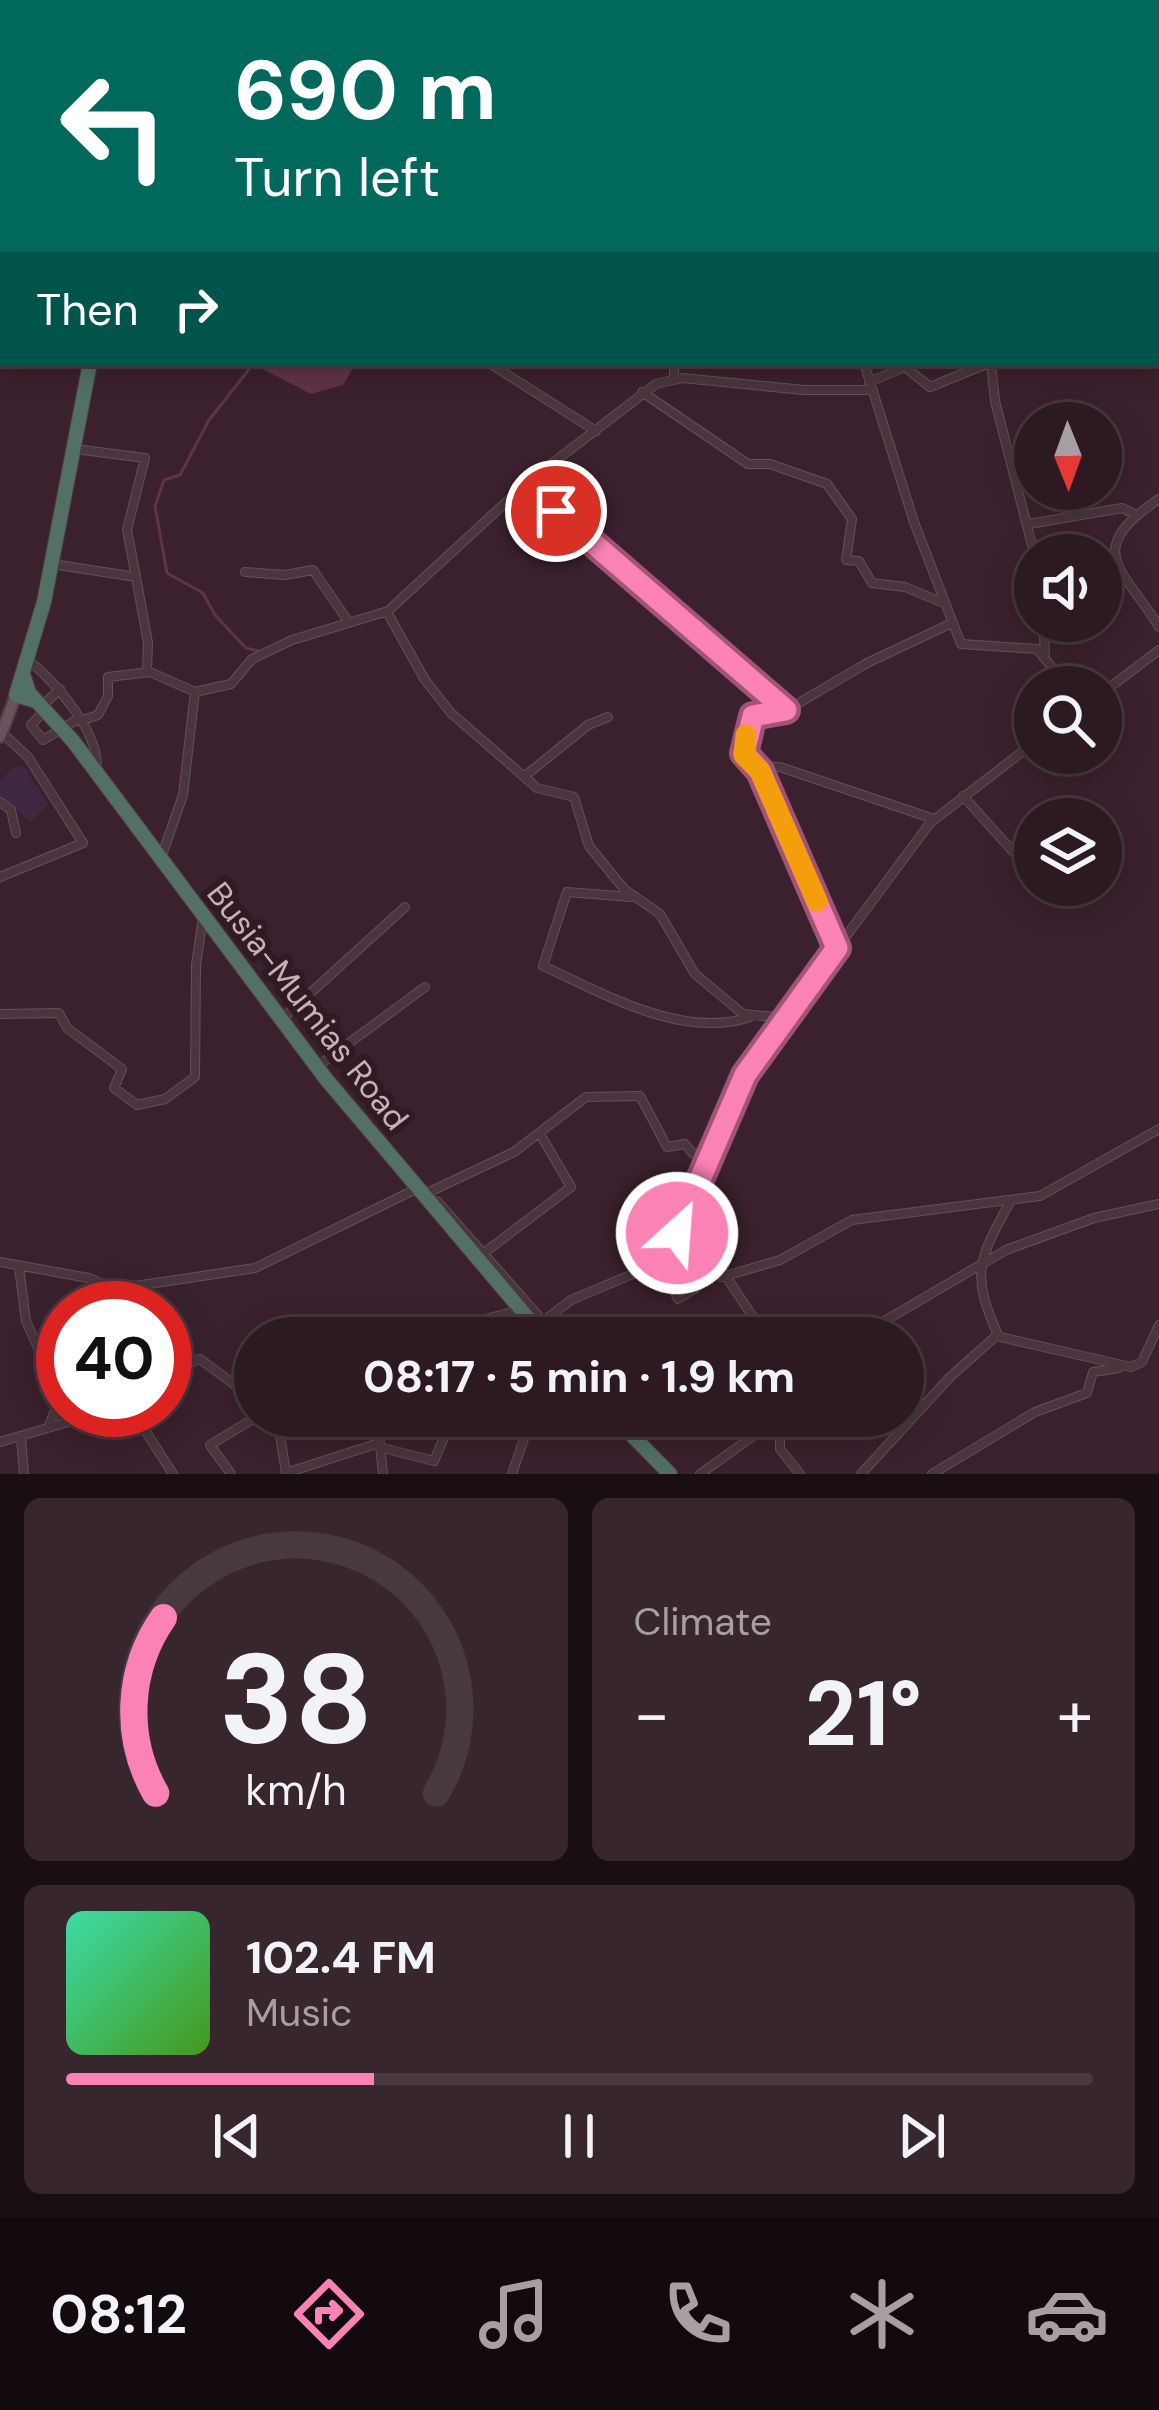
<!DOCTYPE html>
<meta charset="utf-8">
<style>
body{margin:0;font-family:"DM Sans",sans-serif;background:#38262f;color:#f1f3f6;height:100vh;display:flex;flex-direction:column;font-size:45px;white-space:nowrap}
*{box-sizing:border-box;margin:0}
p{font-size:39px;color:#a6a0a5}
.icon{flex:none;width:66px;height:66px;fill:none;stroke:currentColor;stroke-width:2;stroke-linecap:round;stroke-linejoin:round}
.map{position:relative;height:1474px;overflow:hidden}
.details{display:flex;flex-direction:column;gap:24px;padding:24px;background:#180e13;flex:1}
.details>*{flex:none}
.guide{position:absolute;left:0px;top:0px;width:1161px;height:366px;box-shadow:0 6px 30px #0003,0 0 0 3px #483840;background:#00695c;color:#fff;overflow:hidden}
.needle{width:78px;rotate:179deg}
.tools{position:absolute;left:1014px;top:402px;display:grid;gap:24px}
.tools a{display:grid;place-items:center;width:108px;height:108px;border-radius:50%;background:#2c1922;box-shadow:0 6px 30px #0003,0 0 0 3px #483840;font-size:60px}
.speed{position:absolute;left:36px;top:1281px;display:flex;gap:24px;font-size:60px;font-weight:700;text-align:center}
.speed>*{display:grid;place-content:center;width:156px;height:156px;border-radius:50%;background:#2c1922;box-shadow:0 6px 30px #0003,0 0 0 3px #483840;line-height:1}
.speed .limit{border:18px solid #d22;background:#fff;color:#111}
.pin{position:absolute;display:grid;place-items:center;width:102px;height:102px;color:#fff;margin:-51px;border:6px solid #fff;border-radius:50%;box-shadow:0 3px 12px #0007}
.me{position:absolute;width:132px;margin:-66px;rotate:26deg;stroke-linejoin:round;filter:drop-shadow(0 0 9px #0008)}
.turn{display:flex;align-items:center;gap:42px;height:252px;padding:0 36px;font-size:54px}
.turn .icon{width:156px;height:156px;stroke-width:2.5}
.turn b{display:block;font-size:84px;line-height:102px}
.then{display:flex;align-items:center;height:114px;padding:0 36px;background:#0003;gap:24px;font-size:45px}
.big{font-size:90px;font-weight:700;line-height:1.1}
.details .tile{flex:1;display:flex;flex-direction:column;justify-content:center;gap:18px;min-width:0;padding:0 42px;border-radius:18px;background:#38262f}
.details .dial{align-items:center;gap:0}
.dial svg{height:312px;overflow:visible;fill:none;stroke:#483840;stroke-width:7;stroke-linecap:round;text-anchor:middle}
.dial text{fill:#f1f3f6;stroke:none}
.song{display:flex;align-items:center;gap:36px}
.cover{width:144px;height:144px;border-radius:18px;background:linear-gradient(135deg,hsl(160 70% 55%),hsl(100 70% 35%))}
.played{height:12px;border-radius:6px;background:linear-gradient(90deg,#fa82b5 30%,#483840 30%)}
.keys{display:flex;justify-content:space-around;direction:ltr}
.heat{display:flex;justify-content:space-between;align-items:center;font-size:66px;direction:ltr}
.details .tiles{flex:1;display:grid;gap:24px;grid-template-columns:1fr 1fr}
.tile:last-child{grid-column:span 2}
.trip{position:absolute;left:234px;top:1317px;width:690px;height:120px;border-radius:60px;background:#2c1922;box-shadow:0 6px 30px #0003,0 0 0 3px #483840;font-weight:700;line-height:120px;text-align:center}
.menu{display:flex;height:192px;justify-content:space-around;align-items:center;background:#120a0e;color:#a6a0a5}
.menu .icon{width:84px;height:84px}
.menu .selected{color:#fa82b5}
.menu b{font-size:54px;color:#f1f3f6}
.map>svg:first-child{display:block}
</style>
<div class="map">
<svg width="1159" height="1474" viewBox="0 0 1159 1474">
<rect width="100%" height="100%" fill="#3b212d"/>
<path fill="#402842" d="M23,766L48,804L31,822L0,796V782L12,767Z"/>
<path fill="#603348" d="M251,363H356L343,385L311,394Z"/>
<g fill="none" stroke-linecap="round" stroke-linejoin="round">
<path stroke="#603348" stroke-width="3" d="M254,363L209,420L180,475L164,480L155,506L167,573L203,593L215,615L246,648L258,651"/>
<defs>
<path id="minor" d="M844,0L845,3
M74,3L76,0
M0,49L3,47
M0,147H3
M1158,174L1159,173
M1158,328L1159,329
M489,363L596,431
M864,363L914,522L961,644L1037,649L1068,687
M991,363L995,401L1035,557
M674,379V363
M869,382L905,367L930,387L989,363
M642,392L748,464H770L827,484L852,519L846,560L859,561L872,583L905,587L941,602
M75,449L145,458L127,530L136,577
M524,485L786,710
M1159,499C1081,551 1124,569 1159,627
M1029,524L1122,508L1136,515
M52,564L136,577L148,643L147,672
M245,572L285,575L313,570L348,621
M1101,574L1117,572
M387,612L425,680L451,713L537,788L574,797L589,846L624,889L660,914L695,974L743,1014L785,1018
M1043,621L1045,653
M29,661C55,681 103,736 96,772
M1101,694L1159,650
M42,706L60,689
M45,710L31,725L43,740L78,719
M80,721L98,715L108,696V677L150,672L195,692
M757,766L780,767L934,819
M525,776L588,725L608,717
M963,796L1035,876
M0,802L11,810L16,833
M161,858L183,795L195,692L231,684L252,659L292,640L388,611L529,481L656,384L682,378L804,390H871
M0,877L83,843L28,757L2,733
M1043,885L1049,891
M631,897L567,892L543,966C603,993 682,1040 750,1017
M837,948L760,771L744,755L754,715L792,707L867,663L952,623
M0,1014L59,1013L67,1028L122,1069L114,1088L137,1105L165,1099L195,1077L196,965L203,917
M282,1019L405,907
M318,1066L425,987
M425,1194L514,1152L586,1097L640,1096L667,1147L685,1144L693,1154L714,1151
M437,1201L543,1321
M677,1233L693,1253L709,1251L767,1338
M484,1253L571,1187L540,1134
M0,1262L89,1278L115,1289L255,1268L416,1189
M653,1263L673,1274L670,1282L678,1299L696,1288
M19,1267L26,1321L60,1397L48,1428
M722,1277L780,1260L852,1220L1040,1196L1159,1129
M537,1326L571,1300L640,1271L668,1246L692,1205L758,1055L930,823L1035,742
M998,1335C970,1273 979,1259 1010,1202
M412,1338L520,1310
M777,1338L821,1324L874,1327L1006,1250L1094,1218L1159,1204
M165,1374L200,1359L255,1400
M132,1410L173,1474
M277,1416L286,1473L379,1443
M377,1416L383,1474
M489,1416L529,1424L533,1416
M780,1417V1449L800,1474
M21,1438L24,1474
M0,1442L109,1410
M379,1447L434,1461L453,1416
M231,1474L210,1445L258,1416
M512,1474L529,1424
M700,1474L780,1417
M861,1474L950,1377L996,1336L1131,1367L1142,1362L1159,1325
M932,1474L1035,1412L1087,1393L1093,1372L1119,1368"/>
<path id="major" d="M0,737L16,695"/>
<path id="highway" d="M101,0L102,3
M24,677L29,693L73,741L326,1079L545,1338
M36,701L16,695L44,602L90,363
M613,1416L670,1474"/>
</defs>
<use href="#minor" stroke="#66505a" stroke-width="10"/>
<use href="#major" stroke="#543e48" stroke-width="14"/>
<use href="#highway" stroke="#533d47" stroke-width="16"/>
<use href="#minor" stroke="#4b353f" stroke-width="8"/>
<use href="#major" stroke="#6b535e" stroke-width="10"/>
<use href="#highway" stroke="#527164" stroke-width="14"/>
</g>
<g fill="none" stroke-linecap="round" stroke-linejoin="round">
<defs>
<path id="route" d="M556,511L786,710L753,716L744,753L760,771L837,948L745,1075L677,1233"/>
</defs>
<use href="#route" stroke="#a25476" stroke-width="30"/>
<use href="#route" stroke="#fa82b5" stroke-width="21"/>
<path stroke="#f59e0b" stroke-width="21" d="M746,735L744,755L760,771L817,901"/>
</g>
<g text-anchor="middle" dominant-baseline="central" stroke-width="12" stroke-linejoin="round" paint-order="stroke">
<g font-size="33" fill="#c7b0ba" stroke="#301a24">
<text transform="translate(308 1006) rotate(52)">Busia-Mumias Road</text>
</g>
</g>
</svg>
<div class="tools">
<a><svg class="needle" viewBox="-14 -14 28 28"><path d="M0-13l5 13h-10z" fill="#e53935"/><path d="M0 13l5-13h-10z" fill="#a6a0a5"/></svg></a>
<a><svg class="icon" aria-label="sound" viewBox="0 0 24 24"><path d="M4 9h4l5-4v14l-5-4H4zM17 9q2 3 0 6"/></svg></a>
<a><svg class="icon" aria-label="search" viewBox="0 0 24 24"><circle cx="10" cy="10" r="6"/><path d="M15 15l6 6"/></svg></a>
<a><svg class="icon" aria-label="layers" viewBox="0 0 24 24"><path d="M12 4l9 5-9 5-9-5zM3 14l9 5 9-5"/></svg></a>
</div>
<div class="speed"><div class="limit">40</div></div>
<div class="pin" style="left:556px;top:511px;background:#d93025"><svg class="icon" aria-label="arrive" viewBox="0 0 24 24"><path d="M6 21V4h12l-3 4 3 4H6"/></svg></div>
<svg class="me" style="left:677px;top:1233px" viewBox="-20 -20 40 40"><circle r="17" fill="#fa82b5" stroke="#fff" stroke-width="3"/><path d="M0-11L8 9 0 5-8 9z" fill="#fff"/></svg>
<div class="trip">08:17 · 5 min · 1.9 km</div>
<div class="guide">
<div class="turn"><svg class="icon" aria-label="left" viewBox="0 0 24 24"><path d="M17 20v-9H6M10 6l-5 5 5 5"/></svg><div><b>690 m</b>Turn left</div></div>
<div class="then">Then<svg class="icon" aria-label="right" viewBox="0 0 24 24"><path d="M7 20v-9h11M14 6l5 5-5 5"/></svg></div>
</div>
</div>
<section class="details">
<div class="tiles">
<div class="tile dial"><svg viewBox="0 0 100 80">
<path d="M14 69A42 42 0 1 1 86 69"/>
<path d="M14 69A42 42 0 0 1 16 24" stroke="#fa82b5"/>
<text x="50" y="56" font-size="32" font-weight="700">38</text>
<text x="50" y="72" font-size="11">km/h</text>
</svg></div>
<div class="tile"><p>Climate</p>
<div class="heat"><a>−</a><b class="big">21°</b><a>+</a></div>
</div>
<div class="tile">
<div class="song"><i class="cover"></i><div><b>102.4 FM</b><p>Music</p></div></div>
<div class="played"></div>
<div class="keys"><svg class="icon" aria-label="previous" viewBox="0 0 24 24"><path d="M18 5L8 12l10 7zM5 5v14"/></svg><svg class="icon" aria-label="pause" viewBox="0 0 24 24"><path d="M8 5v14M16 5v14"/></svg><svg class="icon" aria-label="next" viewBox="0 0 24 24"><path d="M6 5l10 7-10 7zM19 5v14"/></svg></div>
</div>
</div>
</section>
<nav class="menu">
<b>08:12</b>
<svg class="icon selected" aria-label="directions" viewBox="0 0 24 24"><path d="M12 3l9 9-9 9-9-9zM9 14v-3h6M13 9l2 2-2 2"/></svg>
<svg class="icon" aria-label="music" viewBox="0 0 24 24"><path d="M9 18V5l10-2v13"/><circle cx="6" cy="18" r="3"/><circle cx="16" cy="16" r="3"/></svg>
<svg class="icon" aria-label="phone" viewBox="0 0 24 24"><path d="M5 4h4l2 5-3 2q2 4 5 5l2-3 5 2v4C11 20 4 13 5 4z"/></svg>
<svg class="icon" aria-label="climate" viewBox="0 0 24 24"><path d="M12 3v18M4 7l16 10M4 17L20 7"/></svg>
<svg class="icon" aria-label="car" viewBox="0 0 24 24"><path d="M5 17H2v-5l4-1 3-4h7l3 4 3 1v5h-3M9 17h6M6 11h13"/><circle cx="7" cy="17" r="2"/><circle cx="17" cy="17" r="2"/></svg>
</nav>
